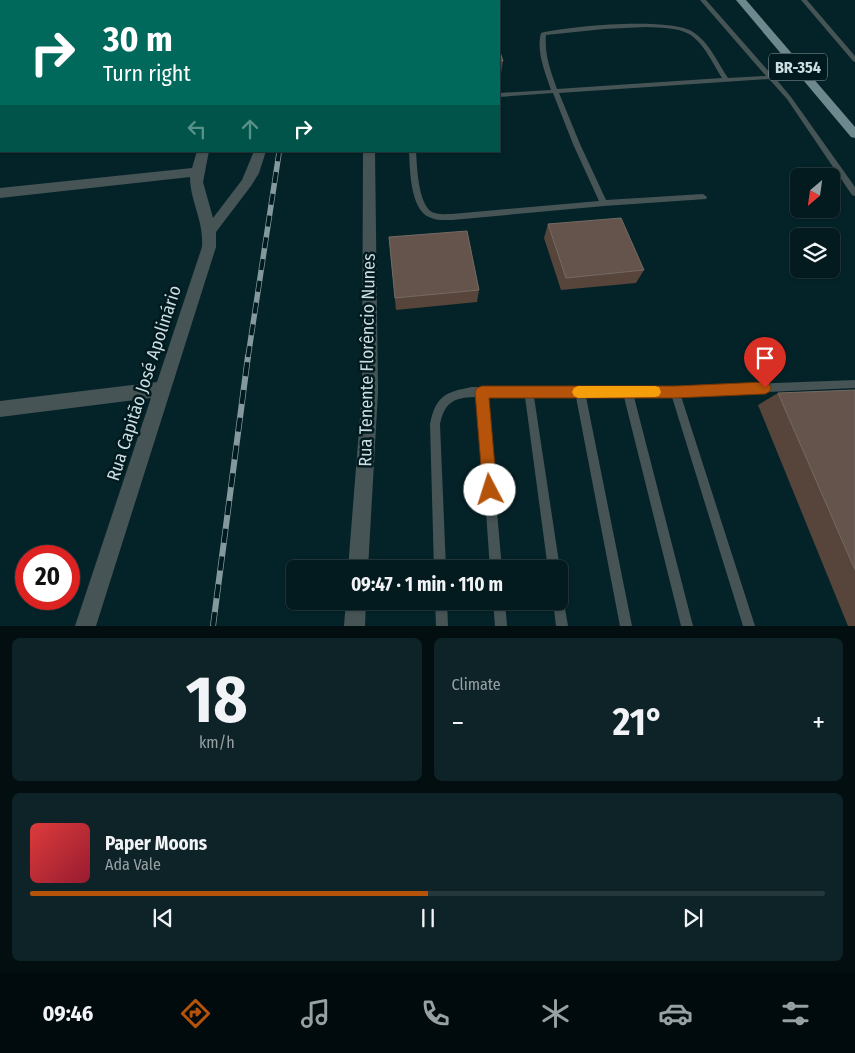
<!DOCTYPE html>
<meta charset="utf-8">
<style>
body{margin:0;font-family:"Fira Sans Condensed",sans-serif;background:#0d2327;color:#f1f3f6;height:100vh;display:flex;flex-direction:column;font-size:19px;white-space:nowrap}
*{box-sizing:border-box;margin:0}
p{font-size:16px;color:#97a1a4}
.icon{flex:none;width:28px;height:28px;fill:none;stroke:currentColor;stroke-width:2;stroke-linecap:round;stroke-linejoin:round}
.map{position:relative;height:626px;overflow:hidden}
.details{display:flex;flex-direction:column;gap:12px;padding:12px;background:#020e10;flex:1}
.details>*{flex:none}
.top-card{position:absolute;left:0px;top:0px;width:500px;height:152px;box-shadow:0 1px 4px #0004,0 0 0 1px #24383c;background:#00695c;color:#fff;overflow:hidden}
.needle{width:32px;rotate:209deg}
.tools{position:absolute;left:790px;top:168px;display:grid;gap:10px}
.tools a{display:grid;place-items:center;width:50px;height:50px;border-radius:8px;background:#031a1e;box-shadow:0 1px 4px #0004,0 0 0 1px #24383c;font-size:25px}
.speed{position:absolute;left:15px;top:545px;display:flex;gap:10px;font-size:25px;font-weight:700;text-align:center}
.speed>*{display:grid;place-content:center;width:65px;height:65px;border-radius:50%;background:#031a1e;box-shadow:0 1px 4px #0004,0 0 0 1px #24383c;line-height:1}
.speed .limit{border:8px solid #d22;background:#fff;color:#111}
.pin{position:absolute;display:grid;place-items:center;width:42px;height:42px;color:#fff;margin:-51px -21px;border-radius:50% 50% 50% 0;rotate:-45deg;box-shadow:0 0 5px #0007}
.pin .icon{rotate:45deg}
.me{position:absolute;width:55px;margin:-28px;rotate:355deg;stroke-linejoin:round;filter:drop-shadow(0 0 4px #0008)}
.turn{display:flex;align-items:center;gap:18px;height:105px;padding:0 20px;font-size:22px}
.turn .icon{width:65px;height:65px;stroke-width:2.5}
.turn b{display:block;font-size:35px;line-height:42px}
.lanes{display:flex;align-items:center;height:48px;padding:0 20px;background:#0003;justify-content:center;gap:25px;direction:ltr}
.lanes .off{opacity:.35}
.big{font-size:38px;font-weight:700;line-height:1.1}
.details .card{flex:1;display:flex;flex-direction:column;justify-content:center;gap:8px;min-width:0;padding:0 18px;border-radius:8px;background:#0d2327}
.details .dial{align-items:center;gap:0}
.dial b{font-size:65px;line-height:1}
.song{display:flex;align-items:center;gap:15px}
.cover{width:60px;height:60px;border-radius:8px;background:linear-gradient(135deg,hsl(0 70% 55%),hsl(350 70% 35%))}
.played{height:5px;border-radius:2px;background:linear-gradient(90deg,#b45309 50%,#24383c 50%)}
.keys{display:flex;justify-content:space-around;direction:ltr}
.heat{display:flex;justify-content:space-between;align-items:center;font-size:28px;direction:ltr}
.details .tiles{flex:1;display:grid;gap:12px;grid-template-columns:1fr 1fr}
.card:last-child{grid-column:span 2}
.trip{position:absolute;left:286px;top:560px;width:282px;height:50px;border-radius:8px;background:#031a1e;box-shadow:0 1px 4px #0004,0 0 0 1px #24383c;font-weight:700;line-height:50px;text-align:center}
.menu{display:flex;height:80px;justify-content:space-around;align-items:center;background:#010a0c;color:#97a1a4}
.menu .icon{width:35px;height:35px}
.menu .selected{color:#b45309}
.menu b{font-size:22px;color:#f1f3f6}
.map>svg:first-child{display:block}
</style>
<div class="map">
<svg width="855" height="626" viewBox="0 0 855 626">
<rect width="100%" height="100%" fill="#042328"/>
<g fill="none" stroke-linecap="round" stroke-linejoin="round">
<path fill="#475456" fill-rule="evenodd" d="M700,0H706L772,75L810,78L811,79L808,81L776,79L791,97L855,187V196L852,195L787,99L769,79L559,93L580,144L606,200L703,194L707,197L706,199L604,206L452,220C444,220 436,221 429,217C410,209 410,169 409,151H416C417,166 418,204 432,212C438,215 446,214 452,214L599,201L573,144L553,93L499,97V93L551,90C545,72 536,51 541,33C570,26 669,17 693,32C709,42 718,63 728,78L766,76ZM646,27C660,28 676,27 689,34C704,43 713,64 722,78L557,89C551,72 544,54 546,35L604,29Z
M801,0H807L855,56V62L853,61Z
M855,380V388L681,396L755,626H743L672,397H634L693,626H681L624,397H586L632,626H620L576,397H534L560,569H548L525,397H487L502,569H490L478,397C455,397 445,401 440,424L446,569H434L430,424C436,396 445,392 472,387H675Z
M560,595L563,597L568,626H556L553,601H560Z
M435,601H447L448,626H436Z
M493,601H505L507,626H495Z"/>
<path fill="#475456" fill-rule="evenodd" d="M239,0H249V1H240Z
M279,0H289V1H280Z
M361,0H371V1H362Z
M197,151H209L203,182L213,218L242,180L254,151H266L259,173L251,186L216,232V247L96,626H75L151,398L0,417V401L157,382L202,247C204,220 190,201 190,177L0,198V188L192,168Z
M363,151H375L378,392L368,569H348L362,392Z
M346,601H366L365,626H344Z"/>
<path fill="#6e898e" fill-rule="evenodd" d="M736,0H746L855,127V138L851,137Z"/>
<defs>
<path id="rail-far2" d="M279,154V151"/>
<path id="rail-far1" d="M248,357L279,153"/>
<path id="rail" d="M213,626L248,356"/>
</defs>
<use href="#rail-far2" stroke="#83999d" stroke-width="4"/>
<use href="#rail-far1" stroke="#83999d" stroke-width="5.5"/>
<use href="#rail" stroke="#83999d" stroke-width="6"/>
<use href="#rail-far2" stroke="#001a1f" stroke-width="2.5" stroke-dasharray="8" stroke-linecap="butt"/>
<use href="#rail-far1" stroke="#001a1f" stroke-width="4" stroke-dasharray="11" stroke-linecap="butt"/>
<use href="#rail" stroke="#001a1f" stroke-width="4.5" stroke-dasharray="14" stroke-linecap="butt"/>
</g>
<path fill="#57443a" d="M499,49L503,61L500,80H499Z
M548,224L644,270L636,283L561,290L544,238Z
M389,237L479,290L477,302L396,310Z
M855,390V626H848L758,405L778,393Z"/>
<path fill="#64544c" stroke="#746a63" d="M499,49L503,61H499Z
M621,218L644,270L566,278L548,224Z
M467,231L479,290L395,298L389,237Z
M855,390V570L778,393Z"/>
<path fill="#b45309" stroke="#753606" d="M765,382L769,384L771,388L769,392L765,394L675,398H489L497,490L495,495L490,497L485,495L483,490L475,392L477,388L482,386H675Z"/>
<path fill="#f59e0b" d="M578,386H655L659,387L661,392L659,396L655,397L578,398L574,396L572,392L574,388Z"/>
<g text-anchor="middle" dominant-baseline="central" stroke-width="5" stroke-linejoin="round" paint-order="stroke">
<rect fill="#001a1f" stroke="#90a3a7" stroke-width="1" x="769" y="53.5" width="58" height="27" rx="4"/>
<g font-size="16" font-weight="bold" fill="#cddee1">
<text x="798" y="67">BR-354</text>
</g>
<g font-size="18" fill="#cddee1" stroke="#001a1f">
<text transform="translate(367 360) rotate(-89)">Rua Tenente Florêncio Nunes</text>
<text transform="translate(144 383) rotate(-72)">Rua Capitão José Apolinário</text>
</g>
</g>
</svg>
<div class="tools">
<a><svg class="needle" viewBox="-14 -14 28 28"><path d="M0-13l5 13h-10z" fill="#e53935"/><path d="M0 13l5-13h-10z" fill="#97a1a4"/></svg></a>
<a><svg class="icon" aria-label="layers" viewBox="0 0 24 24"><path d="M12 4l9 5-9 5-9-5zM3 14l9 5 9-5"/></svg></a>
</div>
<div class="speed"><div class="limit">20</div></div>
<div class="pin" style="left:765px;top:388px;background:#d93025"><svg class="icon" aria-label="arrive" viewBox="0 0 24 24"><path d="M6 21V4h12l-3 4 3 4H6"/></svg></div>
<svg class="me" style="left:490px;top:490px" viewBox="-20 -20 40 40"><circle r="19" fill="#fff"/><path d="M0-13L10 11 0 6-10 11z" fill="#b45309"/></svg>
<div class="trip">09:47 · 1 min · 110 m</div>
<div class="top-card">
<div class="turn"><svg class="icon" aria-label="right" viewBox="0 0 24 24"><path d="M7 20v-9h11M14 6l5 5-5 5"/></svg><div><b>30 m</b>Turn right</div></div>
<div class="lanes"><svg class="icon off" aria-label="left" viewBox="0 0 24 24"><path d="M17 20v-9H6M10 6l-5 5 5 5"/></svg><svg class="icon off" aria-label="ahead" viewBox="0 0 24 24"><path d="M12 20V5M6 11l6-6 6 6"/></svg><svg class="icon" aria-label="right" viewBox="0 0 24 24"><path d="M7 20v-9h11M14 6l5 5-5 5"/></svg></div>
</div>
</div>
<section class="details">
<div class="tiles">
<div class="card dial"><b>18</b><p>km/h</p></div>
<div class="card"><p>Climate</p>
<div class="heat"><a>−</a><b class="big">21°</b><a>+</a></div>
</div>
<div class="card">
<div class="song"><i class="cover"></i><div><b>Paper Moons</b><p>Ada Vale</p></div></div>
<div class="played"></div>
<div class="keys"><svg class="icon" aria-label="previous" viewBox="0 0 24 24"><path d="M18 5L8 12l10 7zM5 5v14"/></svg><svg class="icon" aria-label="pause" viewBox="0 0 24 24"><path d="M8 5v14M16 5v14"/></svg><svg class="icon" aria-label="next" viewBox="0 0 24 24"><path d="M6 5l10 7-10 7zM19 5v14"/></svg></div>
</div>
</div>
</section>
<nav class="menu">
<b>09:46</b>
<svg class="icon selected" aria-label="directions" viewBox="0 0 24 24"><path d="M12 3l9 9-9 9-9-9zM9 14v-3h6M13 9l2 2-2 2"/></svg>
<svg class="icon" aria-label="music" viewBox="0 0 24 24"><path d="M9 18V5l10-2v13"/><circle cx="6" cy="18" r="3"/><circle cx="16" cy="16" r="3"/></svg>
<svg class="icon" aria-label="phone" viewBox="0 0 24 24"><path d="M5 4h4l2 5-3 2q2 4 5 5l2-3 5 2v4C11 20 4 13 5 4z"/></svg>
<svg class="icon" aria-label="climate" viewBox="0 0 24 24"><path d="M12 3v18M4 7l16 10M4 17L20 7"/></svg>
<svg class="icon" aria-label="car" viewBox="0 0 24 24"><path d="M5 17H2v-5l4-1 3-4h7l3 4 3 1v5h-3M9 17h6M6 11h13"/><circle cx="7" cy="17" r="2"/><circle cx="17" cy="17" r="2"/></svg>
<svg class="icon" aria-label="filters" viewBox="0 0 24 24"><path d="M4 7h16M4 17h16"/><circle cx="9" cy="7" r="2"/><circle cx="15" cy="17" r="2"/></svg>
</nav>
